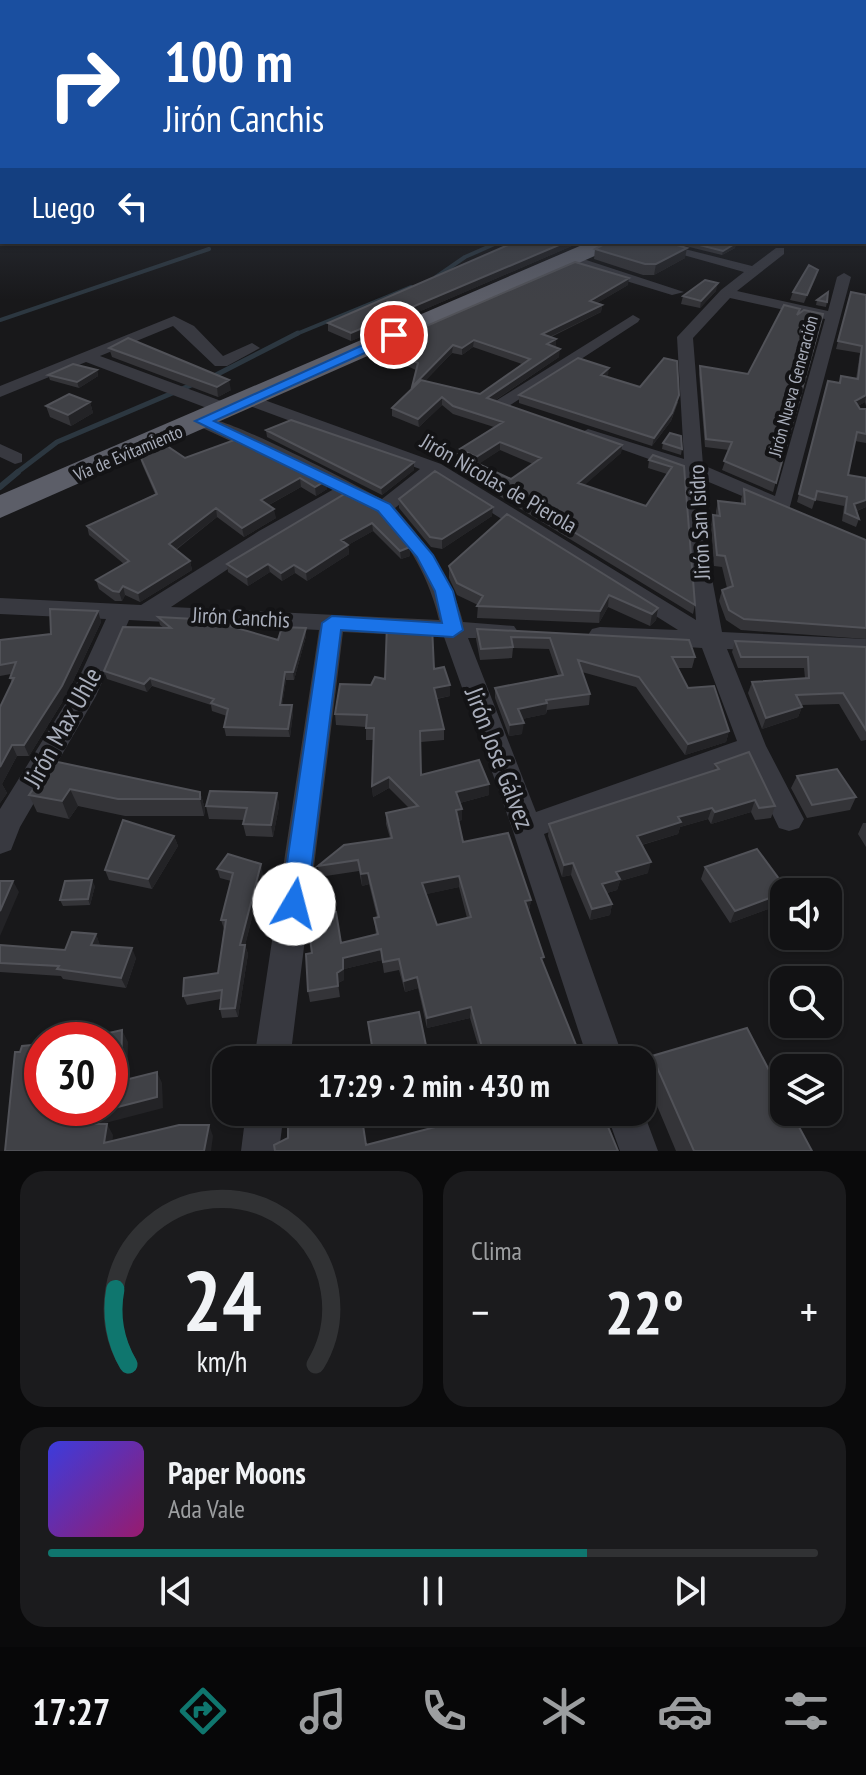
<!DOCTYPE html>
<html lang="es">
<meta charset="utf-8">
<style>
body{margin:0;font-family:"PT Sans Narrow",sans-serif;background:#1b1b1d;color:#f1f3f6;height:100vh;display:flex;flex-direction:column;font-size:30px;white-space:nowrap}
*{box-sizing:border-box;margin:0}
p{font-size:26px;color:#9c9ea0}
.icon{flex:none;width:44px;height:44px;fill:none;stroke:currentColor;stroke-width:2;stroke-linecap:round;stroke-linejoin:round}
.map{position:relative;height:1151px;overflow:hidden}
.details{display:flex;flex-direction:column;gap:20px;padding:20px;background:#0a0a0b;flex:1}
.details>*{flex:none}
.hud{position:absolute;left:0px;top:0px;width:866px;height:244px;box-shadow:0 2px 6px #0004,0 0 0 2px #313234;background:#1a4fa0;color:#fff;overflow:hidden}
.buttons{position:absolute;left:770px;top:878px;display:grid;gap:16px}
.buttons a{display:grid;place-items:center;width:72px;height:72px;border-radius:16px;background:#121214;box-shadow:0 2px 6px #0004,0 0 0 2px #313234;font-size:40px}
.speed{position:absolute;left:24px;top:1022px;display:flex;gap:16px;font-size:40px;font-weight:700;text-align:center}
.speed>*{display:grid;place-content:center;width:104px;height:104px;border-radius:50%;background:#121214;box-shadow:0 2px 6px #0004,0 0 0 2px #313234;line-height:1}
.speed .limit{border:12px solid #d22;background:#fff;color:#111}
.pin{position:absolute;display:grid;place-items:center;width:68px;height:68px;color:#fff;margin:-34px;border:4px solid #fff;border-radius:50%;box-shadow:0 2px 8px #0007}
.me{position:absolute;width:88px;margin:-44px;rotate:8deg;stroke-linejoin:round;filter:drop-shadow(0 0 6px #0008)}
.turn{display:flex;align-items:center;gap:28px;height:168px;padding:0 32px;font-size:36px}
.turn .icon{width:104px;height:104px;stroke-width:2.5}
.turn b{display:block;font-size:56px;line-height:68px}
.then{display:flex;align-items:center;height:76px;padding:0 32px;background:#0003;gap:16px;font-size:30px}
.big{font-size:60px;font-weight:700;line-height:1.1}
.details .card{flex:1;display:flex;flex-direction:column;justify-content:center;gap:12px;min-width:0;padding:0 28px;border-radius:24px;background:#1b1b1d}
.details .dial{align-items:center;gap:0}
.dial svg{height:208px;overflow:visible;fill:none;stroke:#313234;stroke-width:7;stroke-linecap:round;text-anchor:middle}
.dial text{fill:#f1f3f6;stroke:none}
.song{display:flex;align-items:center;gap:24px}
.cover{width:96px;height:96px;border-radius:12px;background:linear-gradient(135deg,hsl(240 70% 55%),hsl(320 70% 35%))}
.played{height:8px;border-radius:4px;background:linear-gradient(90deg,#0f766e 70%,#313234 70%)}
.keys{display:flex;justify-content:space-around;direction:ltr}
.heat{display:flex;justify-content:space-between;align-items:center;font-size:44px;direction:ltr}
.details .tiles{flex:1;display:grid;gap:20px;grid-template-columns:1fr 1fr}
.card:last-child{grid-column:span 2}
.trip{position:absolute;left:212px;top:1046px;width:444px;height:80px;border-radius:24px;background:#121214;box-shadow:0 2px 6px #0004,0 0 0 2px #313234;font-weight:700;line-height:80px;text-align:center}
.tabs{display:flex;height:128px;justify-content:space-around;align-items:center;background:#070708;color:#9c9ea0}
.tabs .icon{width:56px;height:56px}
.tabs .on{color:#0f766e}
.tabs b{font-size:36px;color:#f1f3f6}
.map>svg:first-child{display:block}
</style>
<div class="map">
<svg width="866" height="1151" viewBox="0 0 866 1151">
<rect width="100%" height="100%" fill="#18181a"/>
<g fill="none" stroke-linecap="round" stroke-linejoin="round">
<path stroke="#2c3740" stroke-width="4" d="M436,277L465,257L499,242
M0,320L209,249
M294,335L411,287"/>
<path stroke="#2c3740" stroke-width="5" d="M210,378L298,333
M15,474L57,442L196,383"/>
<path stroke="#2c3740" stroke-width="6" d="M0,487L18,472"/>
<path fill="#383940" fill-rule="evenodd" d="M0,153H2V159H0Z
M864,158H866V164H864Z
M0,195H2V201H0Z
M637,242H657L752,266L776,248H784V254L737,291L828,311L837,277L844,273L851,277L789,510H775L704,480L713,584L722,632L866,639V655L727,649L766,746L804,819L799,828L789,831L779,828L746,760L544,834L624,1060H588L512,828L444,637L343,632L290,1060H254L319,630L129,620L96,696L20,827L11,850L0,854V809L72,693L106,619L0,614V598L141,605L259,531L334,489L196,425V417C220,411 353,484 382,499L420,469L242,403L240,399L248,394L441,464L696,620L685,472L579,434L588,429L684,459L677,337L721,290L744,272ZM730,298L825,319L775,496L703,465L693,338ZM435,477L678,630L600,627L592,629L588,635L592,641L702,648L737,741L536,812L468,638H514L518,632L514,626L463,622C451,575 426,544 395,508ZM349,497C357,501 370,505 377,511C408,537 431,583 439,620L171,607L273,539Z
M564,256H574L684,292L672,295L564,262Z
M633,315L640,319L638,322L504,409H492L489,405Z
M174,316L194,326L223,356L252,343L260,348L227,366H215L173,326L100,356L232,405V413H220L86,362L0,397V386Z
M0,444L22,454V462L15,464L0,457Z
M642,1108L658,1151H620L606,1112H642Z
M246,1112H284L279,1151H241Z"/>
<path fill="#5c5e68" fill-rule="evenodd" d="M589,242H618L615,247L0,518V495Z"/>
</g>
<path fill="#343438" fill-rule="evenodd" d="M864,223H866V246L848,242H864Z
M515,242H581L351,341L328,331V323Z
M669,242H731L736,243L735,248L722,255Z
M595,249L685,258L654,275H643L594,259Z
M818,270L804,303L790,300L793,292Z
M628,285L597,303L602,305L601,312L551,337L556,346L554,347L559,357L494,401L622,445L621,453L584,485L646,506L667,474L648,468L649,460L684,466L695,605L693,614L450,466L451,458L460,455V449L494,427L453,414L442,405L419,427L392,416V408L412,389L416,370L380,354V346ZM473,347L522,364L480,394L425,381L452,353L462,355ZM500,450L533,464L511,479L478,464Z
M716,291L700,308L681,304L683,296Z
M851,292L866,295V406L865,402L858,406L860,409H866V443L855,441L848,475L866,478V507L857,511L859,519L856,527L842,521L844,506L815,500L812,509L797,502L828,381L839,383L841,376L856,379L860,353L836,349Z
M817,300L827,302L826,307L816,305Z
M799,314H823L773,492L722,470L729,450L705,447L699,374L700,366L748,374Z
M109,348L231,390L218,397L112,357Z
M97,370L98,376L79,388L50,380L48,375Z
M608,376L607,377L640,387L678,402L671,421L652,446L519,403V395Z
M90,402L93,413L71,426L50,417L46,406Z
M266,430L414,470L382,495L267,437Z
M237,439L327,489L316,496L301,487L269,505L276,518L244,537L217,517L176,550L190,561L192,570L140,602L125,595L122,601H115L99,589L96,580L124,564L89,535L87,526L155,494L142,464L140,456L185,458Z
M663,443L682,449L681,455L662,449Z
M744,489L866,540V639L741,630L726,620L719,601L722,590L727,588L722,567L714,566L711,525L713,515H716V511L718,501L741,503V499Z
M399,499L492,516L442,549L431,547L399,508Z
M375,505L410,547V556L401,559L373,531L348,545L349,554L307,581L295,573L282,581L270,572L248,586L228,572L227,564Z
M507,514L658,608L656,620L650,626L608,607L599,623L477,618L478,605L457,595L449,578V566Z
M98,611L101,622L66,696L29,756H17L2,784L7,793L0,803L12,683L10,678L11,674L0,676V640L51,634Z
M158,617L231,621L232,626L278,640L306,636L294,680H286L282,705H292L293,713L290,737L226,736L224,727L227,716L212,711L211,705L152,686L147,692L107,679L104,671L164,628L160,625Z
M477,629L695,657L692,668H677L688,688L729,731L726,742L685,755L636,687L582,672L590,694L589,705L547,710L546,714L522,719V734L509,736L495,698V688L558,675L549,649L513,648L512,658L480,660L476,639Z
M735,641L866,647V740L861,741L839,704L801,705L802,707L798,717L762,729L748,693L752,682L805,678L804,668H738L732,652Z
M434,669L450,685V696L437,699L444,729V740L421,742V775L489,795L460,803L462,820L458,821L463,842L531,900L529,911L543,963L582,1060L482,1059L470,1018L427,1028L418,988L405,992L399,970L384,973L382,960L344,969V980L338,983L340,997L310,1002L308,991L312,953L341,943L376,935L374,918L377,917L369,884L362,886L359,871L319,877L318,866L390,838L386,824V813L409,808L389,788L373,797L372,786L374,740H366V727L336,725L335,714L371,685L385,679ZM459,887L467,918L437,925L426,894Z
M53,761L200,792L205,809L204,816H125L78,806L69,819L37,812L29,795Z
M715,764L775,806L771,818L755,820L751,812L711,824L708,819L680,827L678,834L642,845L648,873L620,881L617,890L607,893L612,904L610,915L590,920L571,875L562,877L548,836L549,824L713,771Z
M797,776L856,797L850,810L807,818L791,788Z
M277,793L279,806L273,837L246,836L243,824L244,820L209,819L206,806Z
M863,823H866V847L858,834Z
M174,836L178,846L152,889L109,880L105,870Z
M705,867L787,892L782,904L730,923L701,879Z
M217,869L263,874L245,945L248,954L238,1017L222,1018L220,1009L221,999L187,1005L183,996L218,973L224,929L221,920L231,881L220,878Z
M95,886L90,905L63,906L60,900Z
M96,934L100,946L136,958L126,988L63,979L61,976L0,972V945L65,950Z
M652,1056L812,1151H676L645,1077Z"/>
<path fill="#232326" d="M566,242H581L351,341V333Z
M736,243L735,248L722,255L723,251Z
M687,248L685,258L654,275L656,264Z
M818,270L816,278L804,303L807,295Z
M629,278L628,285L589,308L590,301Z
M718,283L716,291L700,308L701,301Z
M602,305L601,312L541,341L542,334Z
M556,339V346L547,352V344Z
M474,340L473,347L462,355V348Z
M453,345L452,353L412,394V387Z
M560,349L559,357L486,406L487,398Z
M609,368L608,376L600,382L601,375Z
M97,370L98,376L79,388L77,382Z
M229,380L231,390L218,397L217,387Z
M679,395L671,421L652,446L654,438Z
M866,395L865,402L852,409L855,401Z
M442,397V405L419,427L418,419Z
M90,402L93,413L71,426L68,415Z
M500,442V450L476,466V457Z
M622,445L621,453L577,492L578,483Z
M414,462V470L382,495L381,488Z
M300,478L301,487L263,508L261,500Z
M327,480V489L316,496L315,487Z
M866,500V507L851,513L854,504Z
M493,507L492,516L442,549V539Z
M216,508L217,517L171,553L169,544Z
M274,509L276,518L244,537L242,528Z
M372,523L373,531L341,549V540Z
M348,545L349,554L307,581L306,572Z
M410,547V556L401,559L400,551Z
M190,561L192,570L140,602L138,593Z
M268,564L270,572L248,586L247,577Z
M294,565L295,573L282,581L281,573Z
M123,586L125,595L122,601L119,592Z
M609,595L608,607L599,623L600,611Z
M658,608L656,620L650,626L652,614Z
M98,611L101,622L66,696L29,756L24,745Z
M306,628V636L294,680L293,672Z
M285,672L286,680L281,713L280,705Z
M150,678L152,686L147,692L144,684Z
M450,685V696L434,699V688Z
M547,703L546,714L517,720L518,709Z
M292,705L293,713L290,737L288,729Z
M802,707L798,717L762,729L766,718Z
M524,723L522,734L509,736L510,725Z
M729,731L726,742L685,755L688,744Z
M12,745L17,756L2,784L7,793L0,803V767Z
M389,777V788L373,797L372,786Z
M489,784V795L456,804V792Z
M70,789L78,806L69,819L62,801Z
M200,792L205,809L204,816L200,799Z
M277,793L279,806L273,837L271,825Z
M755,800L751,812L711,824L715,812Z
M712,808L708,819L680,827L678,834L634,847L637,836L678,817Z
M462,809V820L455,821L456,810Z
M174,836L178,846L152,889L148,879Z
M651,862L648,873L620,881L617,890L600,895L602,884L616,872Z
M573,863L571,875L562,877L564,865Z
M261,864L263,874L243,954L240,945Z
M368,873L369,884L362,886L361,874Z
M459,876V887L423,895L422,883Z
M92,880L95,886L90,905L88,899Z
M13,881L19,892L0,936V911Z
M784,893V899L782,904L730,923L735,911Z
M531,900L529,911L524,912L525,901Z
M612,904L610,915L590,920L592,909Z
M96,934L100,945L96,955L91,945Z
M245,945L248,954L238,1017L235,1008Z
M132,948L136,958L126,988L121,978Z
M381,949L382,960L344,969V980L338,983L340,997L337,973L343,958Z
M417,977L418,988L405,992L404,981Z
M471,1007L470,1018L427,1028V1018Z
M68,1026L75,1038V1040H68Z
M122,1030L128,1042L127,1092L121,1081Z
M157,1072L162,1083L163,1108L71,1132L64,1124L63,1121Z
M361,1112H394L362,1119Z
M107,1124L113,1135L112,1151L104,1143Z
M209,1125L213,1136L211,1151H204Z"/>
<path fill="#404146" stroke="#515258" stroke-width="2" fill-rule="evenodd" d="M864,172H866V212L864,219Z
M864,223H866V239H864Z
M515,242H566L351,333L328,323Z
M608,242H667L687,248L656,264H645L595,249Z
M688,242H731L736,243L723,251Z
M575,262L629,278L590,301L602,305L542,334L556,339L547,344L560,349L487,398L622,445L578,483L646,506L672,467L649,460L653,455L684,466L695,605L451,458L457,454L511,479L541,458L500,442L476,457L460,449L503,422L453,406L442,397L418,419L392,408L421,380L480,394L530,359L474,340L462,348L453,345L412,387L418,363L380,346Z
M809,265L818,270L807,295L793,292Z
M705,280L718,283L701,301L683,296Z
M828,292L827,302L817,300Z
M851,292L866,295V395L855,401L860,409H866V434L857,432L848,475L866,478V500L854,504L859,519L845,513L847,497L817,491L815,500L799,494L828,381L840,383L841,376L858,379L862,346L838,341Z
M784,305L800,309L797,315L804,310L823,314L776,483L724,461L732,442L706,439L700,366L748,374Z
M128,338L229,380L217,387L109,348Z
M578,358L609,368L601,375L640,387L664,358L677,361L679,395L672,413L654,438L519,395Z
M73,364L97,370L77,382L48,375Z
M69,394L90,402L68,415L46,406Z
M291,420L414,462L381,488L266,430Z
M670,433L681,436L682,449L663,443Z
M237,439L327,480L315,487L300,478L261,500L274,509L242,528L216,508L169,544L190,561L138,593L123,586L119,592L113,591L96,580L129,561L87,526L157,494L140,456L164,444L185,458Z
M435,471L493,507L442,539L430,537L399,499Z
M744,489L866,540V628L744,619L729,610L722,590L733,586L725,556L717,555L713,515L720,516L718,501L745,504Z
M348,492L375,505L410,547L400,551L372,523L341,540L348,545L306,572L294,565L281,573L268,564L247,577L227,564Z
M507,514L658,608L652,614L609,595L600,611L477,606L483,596L457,583L449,566Z
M50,609L98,611L62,686L24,745H12L0,767V707L14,678H10L16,662L0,665V640L51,634Z
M158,617L231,621L230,626L278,640L282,627L306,628L293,672H285L280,705H292L288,729L224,727L228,709L211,703L214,699L150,678L144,684L104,671L123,627L171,628Z
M387,624L432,626L434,669L444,667L450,685L434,688L444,729L420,731L421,775L479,760L489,784L456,792L462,809L456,810L463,842L508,833L531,900L525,901L544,957L541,958L582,1060H476L485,1058L471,1007L427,1018L417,977L404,981L399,959L383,962L381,949L343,958V969L337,973L338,986L308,991L306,954L312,953L307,917L336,912L341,943L378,934L374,918L379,917L368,873L361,874L358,860L318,866L344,845L392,838L386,813L418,806L389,777L372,786L374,728H366L367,715L335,714L340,684L371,685L375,677L385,679ZM459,876L471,917L437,925L422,883Z
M477,629L689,640L695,657H672L688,688L714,686L729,731L688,744L639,677L578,660L590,694L546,700L547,703L518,709L524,723L510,725L495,688L563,675L550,638L511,637L513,647L481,649Z
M735,641L866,647V730L843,693L796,695L802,707L766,718L752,682L809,678L808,657H741Z
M749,752L775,806L759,808L755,800L715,812L712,808L678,817L681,822L637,836L651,862L616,872L620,879L602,884L612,904L592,909L573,863L564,865L549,824L719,769L715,764Z
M53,761L200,792V799H118L70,789L62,801L29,795Z
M837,769L856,797L812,805L797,776Z
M210,791L277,793L271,825L243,824L247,808L206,806Z
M123,820L174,836L148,879L105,870Z
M757,849L788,891L735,911L705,867Z
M228,854L261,864L240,945H245L235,1008L220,1009L222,990L183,996L184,978L218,973L226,920H221L233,873L217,869Z
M92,880L88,899L60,900L65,881Z
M0,881H13L0,911Z
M72,932L96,934L91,945L132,948L121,978L57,969L59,966L0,963V945L65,950Z
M419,1012L429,1060H366L374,1058L368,1022Z
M68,1026V1040H46L47,1031Z
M747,1028L784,1099V1112H791L812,1151H694L652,1056Z
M122,1030L121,1081L157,1072V1097L63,1121L64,1124H107L104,1143L179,1125H209L204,1151H5L15,1052H20L22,1046L42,1044V1108H110V1040H78Z
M288,1112H361L366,1145L447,1124L445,1112H602L618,1151H275L274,1145L288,1138Z"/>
<linearGradient id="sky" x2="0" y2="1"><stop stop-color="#0d0d0e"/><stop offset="0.46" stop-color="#373d49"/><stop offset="1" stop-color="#373d49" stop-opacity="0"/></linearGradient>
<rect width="866" height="300" fill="url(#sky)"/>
<path fill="#1a73e8" stroke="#114b97" stroke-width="2" d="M394,331L400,335L398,338L214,421L390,504L433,555L453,591L463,630L453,637L341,630L307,904L303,912L294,916L284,912L281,904L322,623L332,616L442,623L435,591L417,557L378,511L195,421Z"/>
<g text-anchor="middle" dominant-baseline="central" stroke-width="8" stroke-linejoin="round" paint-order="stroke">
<g font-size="18" fill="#a9aebb" stroke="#131315">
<text transform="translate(793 386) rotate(-75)">Jirón Nueva Generación</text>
<text transform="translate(128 453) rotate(-23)">Vía de Evitamiento</text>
</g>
<g font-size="22" fill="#a9aebb" stroke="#131315">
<text transform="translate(499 483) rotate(30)">Jirón Nicolas de Pierola</text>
<text transform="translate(699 522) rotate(-93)">Jirón San Isidro</text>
<text transform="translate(241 617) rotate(3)">Jirón Canchis</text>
</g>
<g font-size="26" fill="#a9aebb" stroke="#131315">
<text transform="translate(62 727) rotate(-61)">Jirón Max Uhle</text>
<text transform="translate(500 758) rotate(69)">Jirón José Gálvez</text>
</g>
</g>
</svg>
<div class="buttons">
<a><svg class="icon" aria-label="sound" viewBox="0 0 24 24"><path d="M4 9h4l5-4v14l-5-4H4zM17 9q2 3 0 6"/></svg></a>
<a><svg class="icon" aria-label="search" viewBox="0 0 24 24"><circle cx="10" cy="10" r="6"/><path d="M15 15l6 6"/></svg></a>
<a><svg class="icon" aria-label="layers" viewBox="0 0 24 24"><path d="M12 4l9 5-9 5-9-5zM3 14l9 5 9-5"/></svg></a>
</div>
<div class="speed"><div class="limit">30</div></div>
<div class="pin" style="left:394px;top:335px;background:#d93025"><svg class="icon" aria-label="arrive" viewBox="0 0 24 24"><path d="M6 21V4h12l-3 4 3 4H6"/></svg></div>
<svg class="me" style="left:294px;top:904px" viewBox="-20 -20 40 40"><circle r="19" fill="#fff"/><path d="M0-13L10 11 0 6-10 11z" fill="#1a73e8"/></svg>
<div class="trip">17:29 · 2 min · 430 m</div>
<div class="hud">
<div class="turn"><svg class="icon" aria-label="right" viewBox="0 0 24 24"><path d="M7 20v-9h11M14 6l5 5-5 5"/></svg><div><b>100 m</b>Jirón Canchis</div></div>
<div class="then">Luego<svg class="icon" aria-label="left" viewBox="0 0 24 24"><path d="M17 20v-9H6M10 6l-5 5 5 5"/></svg></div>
</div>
</div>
<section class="details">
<div class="tiles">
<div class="card dial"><svg viewBox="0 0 100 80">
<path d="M14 69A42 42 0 1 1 86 69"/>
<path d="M14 69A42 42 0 0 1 9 40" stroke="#0f766e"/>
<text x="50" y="56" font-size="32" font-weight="700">24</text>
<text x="50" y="72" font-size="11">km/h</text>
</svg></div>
<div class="card"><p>Clima</p>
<div class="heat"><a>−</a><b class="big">22°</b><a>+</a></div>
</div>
<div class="card">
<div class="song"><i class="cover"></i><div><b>Paper Moons</b><p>Ada Vale</p></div></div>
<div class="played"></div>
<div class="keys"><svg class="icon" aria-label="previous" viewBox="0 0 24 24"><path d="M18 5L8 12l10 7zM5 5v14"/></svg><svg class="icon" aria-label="pause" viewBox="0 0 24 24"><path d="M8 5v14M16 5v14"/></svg><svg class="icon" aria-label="next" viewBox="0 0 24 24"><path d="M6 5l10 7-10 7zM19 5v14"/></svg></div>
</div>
</div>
</section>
<nav class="tabs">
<b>17:27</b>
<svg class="icon on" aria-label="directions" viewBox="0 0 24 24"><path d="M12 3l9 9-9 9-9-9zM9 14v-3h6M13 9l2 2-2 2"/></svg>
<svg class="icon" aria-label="music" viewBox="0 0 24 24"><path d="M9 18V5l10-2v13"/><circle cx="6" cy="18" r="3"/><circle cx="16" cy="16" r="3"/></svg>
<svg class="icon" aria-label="phone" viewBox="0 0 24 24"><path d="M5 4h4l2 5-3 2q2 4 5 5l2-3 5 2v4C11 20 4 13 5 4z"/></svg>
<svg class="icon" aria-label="climate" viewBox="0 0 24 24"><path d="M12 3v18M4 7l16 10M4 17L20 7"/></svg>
<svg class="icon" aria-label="car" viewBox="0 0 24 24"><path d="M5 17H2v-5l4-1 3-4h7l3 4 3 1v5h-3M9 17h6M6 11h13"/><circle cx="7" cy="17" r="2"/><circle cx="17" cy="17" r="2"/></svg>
<svg class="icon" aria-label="filters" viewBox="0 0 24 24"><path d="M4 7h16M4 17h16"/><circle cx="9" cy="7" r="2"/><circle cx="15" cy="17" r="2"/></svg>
</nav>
